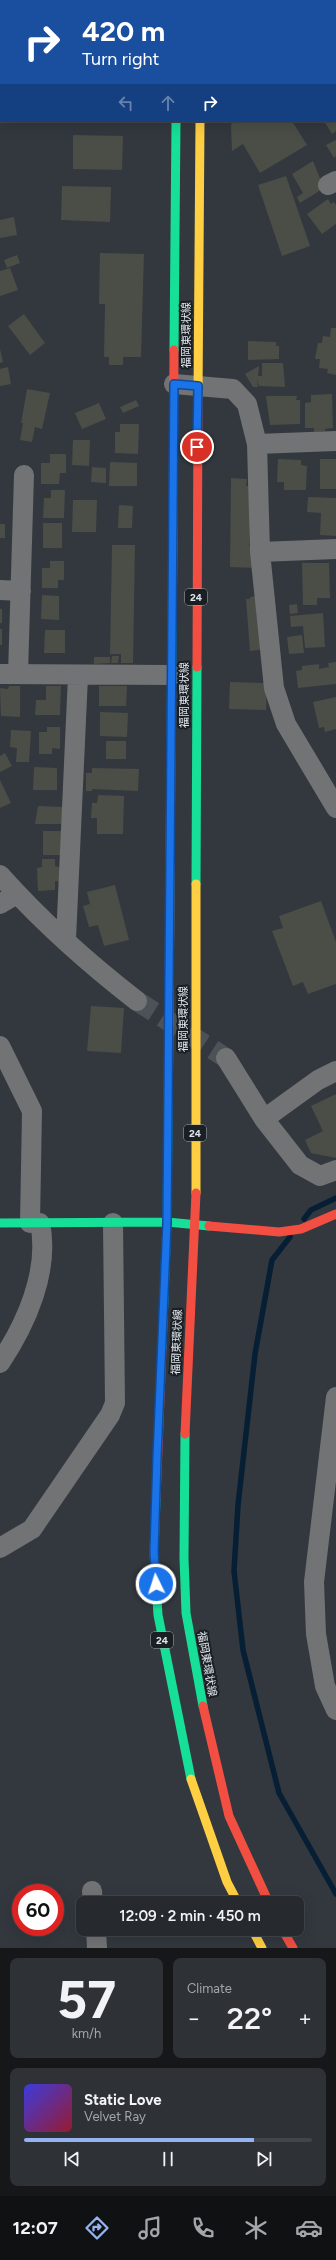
<!DOCTYPE html>
<meta charset="utf-8">
<style>
body{margin:0;font-family:Figtree,"Noto Sans JP",sans-serif;background:#2e3236;color:#f1f3f6;height:100vh;display:flex;flex-direction:column;font-size:15px;white-space:nowrap}
*{box-sizing:border-box;margin:0}
p{font-size:13px;color:#a4a7aa}
.icon{flex:none;width:22px;height:22px;fill:none;stroke:currentColor;stroke-width:2;stroke-linecap:round;stroke-linejoin:round}
.map{position:relative;height:1948px;overflow:hidden}
.details{display:flex;flex-direction:column;gap:10px;padding:10px;background:#151719;flex:1}
.details>*{flex:none}
.guide{position:absolute;left:0px;top:0px;width:336px;height:122px;box-shadow:0 4px 16px #0002,0 0 0 1px #42464a;background:#1a4fa0;color:#fff;overflow:hidden}
.speed{position:absolute;left:12px;top:1884px;display:flex;gap:8px;font-size:20px;font-weight:700;text-align:center}
.speed>*{display:grid;place-content:center;width:52px;height:52px;border-radius:50%;background:#262a2e;box-shadow:0 4px 16px #0002,0 0 0 1px #42464a;line-height:1}
.speed .limit{border:6px solid #d22;background:#fff;color:#111}
.pin{position:absolute;display:grid;place-items:center;width:34px;height:34px;color:#fff;margin:-17px;border:2px solid #fff;border-radius:50%;box-shadow:0 1px 4px #0007}
.me{position:absolute;width:44px;margin:-22px;rotate:356deg;stroke-linejoin:round;filter:drop-shadow(0 0 3px #0008)}
.turn{display:flex;align-items:center;gap:14px;height:84px;padding:0 16px;font-size:18px}
.turn .icon{width:52px;height:52px;stroke-width:2.5}
.turn b{display:block;font-size:28px;line-height:34px}
.lanes{display:flex;align-items:center;height:38px;padding:0 16px;background:#0003;justify-content:center;gap:20px;direction:ltr}
.lanes .off{opacity:.35}
.big{font-size:30px;font-weight:600;line-height:1.1}
.details .card{flex:1;display:flex;flex-direction:column;justify-content:center;gap:6px;min-width:0;padding:0 14px;border-radius:8px;background:#2e3236}
.details .dial{align-items:center;gap:0}
.dial b{font-size:52px;line-height:1}
.song{display:flex;align-items:center;gap:12px}
.cover{width:48px;height:48px;border-radius:6px;background:linear-gradient(135deg,hsl(240 70% 55%),hsl(350 70% 35%))}
.played{height:4px;border-radius:2px;background:linear-gradient(90deg,#95b2f1 80%,#42464a 80%)}
.keys{display:flex;justify-content:space-around;direction:ltr}
.heat{display:flex;justify-content:space-between;align-items:center;font-size:22px;direction:ltr}
.details .tiles{flex:1;display:grid;gap:10px;grid-template-columns:1fr 1fr}
.card:last-child{grid-column:span 2}
.trip{position:absolute;left:76px;top:1896px;width:228px;height:40px;border-radius:8px;background:#262a2e;box-shadow:0 4px 16px #0002,0 0 0 1px #42464a;font-weight:600;line-height:40px;text-align:center}
.tabs{display:flex;height:64px;justify-content:space-around;align-items:center;background:#0f1112;color:#a4a7aa}
.tabs .icon{width:28px;height:28px}
.tabs .active{color:#95b2f1}
.tabs b{font-size:18px;color:#f1f3f6}
.map>svg:first-child{display:block}
</style>
<div class="map">
<svg width="336" height="1948" viewBox="0 0 336 1948">
<rect width="100%" height="100%" fill="#32383e"/>
<g fill="none" stroke-linecap="round" stroke-linejoin="round">
<path stroke="#061f34" stroke-width="5.5" d="M304,1219L311,1210L336,1198
M290,1237L272,1260L255,1354L238,1505L234,1571L243,1650L279,1793L336,1894"/>
</g>
<path fill="#4b4d47" d="M234,121H292L307,145L260,173L243,144L232,151L231,125Z
M324,121H336V131L332,134Z
M73,135L123,136L122,170L73,169Z
M336,140V156L334,158L326,145Z
M313,161L324,188L300,203L297,197L303,193L292,174Z
M286,176L310,246L282,256L258,185Z
M62,186L111,187L110,222L61,220Z
M328,199L331,204L334,202L336,205V224L322,234L307,214Z
M14,217L17,235L0,238V220Z
M100,253L144,254L141,357H123V365H109V357H104L105,304H99Z
M17,255L20,263L7,268L4,260Z
M10,268L18,290L0,296V271Z
M24,314L45,343L30,355L8,326Z
M331,328H336V375L327,373L328,369L319,368L320,359H315L318,343H322L323,336L330,337Z
M248,341L276,342V346H279V359L248,360Z
M0,349L3,362L0,363Z
M262,363H283L285,387L259,386L257,379L258,387H253L245,374L259,366L258,376H262Z
M8,367L11,384L0,386V369Z
M27,389L50,393L42,429L35,427L32,442L20,440L23,423H21Z
M332,394L333,428L325,429V431L314,432V428H305V403L311,402V395Z
M266,396H297L296,400H300V424L270,425Z
M136,400L139,406L123,413L120,407Z
M99,403L106,419L82,429L75,413Z
M120,424H139L138,454L115,453V432H120Z
M73,440H90L89,466L72,465Z
M50,454H66V473H60L59,484H41V463H50Z
M278,459L301,460V465L307,466L306,490H284V482H277Z
M320,459H336V489H320Z
M110,462L137,463V486H109Z
M92,467L106,468V483L91,482Z
M231,478L247,479L246,486H250L249,547H256V568L230,567Z
M51,490H65L64,518H43L44,498H51Z
M308,497L336,498V536L320,535L321,513L307,512Z
M73,500H97L96,532H72Z
M119,505L133,506L132,528H118Z
M43,523H62V548H43Z
M0,524H5V538H0Z
M112,545H135L133,663H121V654H110Z
M50,561H64V580H58V588H42V568H50Z
M302,563H329L330,598H317V605H303Z
M42,595L59,596V620L41,619Z
M259,596L266,649L250,651L246,599H250V597Z
M297,604L298,613L290,614L289,605Z
M0,609H2V623H0Z
M323,613L325,647L305,648L303,626L291,627L290,616Z
M0,629H2V645H0Z
M45,630H65V653H44Z
M302,635L304,653L289,654L287,637Z
M112,656H119L118,663H111Z
M94,657H110V663L94,664Z
M336,662V684L298,688L296,671L302,670V666L319,664V669L329,667L328,663Z
M230,682L267,683L266,710L229,709Z
M9,686H20V717L1,716L0,688L8,689Z
M46,686H61L60,715H35L36,700H46Z
M99,686H127L126,706H99Z
M336,697V729L325,732L324,727L319,728L313,702Z
M100,712L128,713L127,737L100,736Z
M47,727H60V749L52,748V754H39V732H47Z
M11,730L31,731L29,762H16L17,748L10,747Z
M106,741H126V759H106Z
M5,753L12,766L0,772V756Z
M34,767L57,768V790H33Z
M92,768L139,769L138,791L92,789V791H86V773H92Z
M0,780L11,803L0,808Z
M98,795L124,796L123,834H97V818H91L92,803H97Z
M38,806L63,807V824H35Z
M43,831H63V855H43Z
M42,859H55V866L62,868V882L55,881V890L38,891L37,868L42,867Z
M115,885L129,940L104,946L98,925L89,927L83,906L90,904L87,892Z
M321,901L336,942V984L308,994L303,982L293,986L272,931L283,928L279,916Z
M91,1006L124,1008L121,1053L87,1051Z
M336,1094V1158L311,1153L305,1140L323,1131L311,1106Z"/>
<g fill="none" stroke-linecap="round" stroke-linejoin="round">
<path stroke="#4c5258" stroke-width="20" stroke-dasharray="20 10" stroke-linecap="butt" d="M137,1001L226,1058"/>
<path stroke="#717375" stroke-width="20" d="M328,185L336,181
M174,384L233,389L247,404L257,444L260,552L274,688L286,724L336,808
M257,444L336,441
M260,552L336,549
M0,590L21,591
M0,674L172,675
M18,674L24,475
M0,875C41,921 88,963 137,1001
M0,904L17,894
M66,939L78,676
M0,1046L32,1111L30,1223
M226,1058L264,1119L300,1165L320,1176L336,1170
M264,1119L318,1080L336,1071
M0,1363C26,1324 50,1271 40,1223
M336,1397L314,1582L316,1634L325,1686L336,1710
M0,1548L32,1529L110,1415L115,1403L113,1223
M92,1891L93,1903
M96,1929L97,1948"/>
<path stroke="#16e098" stroke-width="9" d="M177,0V1
M174,350L176,121
M171,736L173,541
M196,884L197,667
M0,1223L167,1222L209,1226
M162,1348L167,1222L169,1024
M185,1434L184,1558L186,1613L203,1706
M156,1499L154,1553L158,1615L191,1779"/>
<path stroke="#ffcf43" stroke-width="9" d="M201,0V1
M198,397L200,121
M196,884V1193
M169,1024L171,736
M191,1779L227,1882L238,1903
M252,1929L262,1948"/>
<path stroke="#f24e42" stroke-width="9" d="M173,541L174,350
M197,667L198,397
M209,1226L279,1232L301,1229L336,1214
M185,1434L196,1193
M156,1499L162,1348
M203,1706L229,1816L269,1903
M282,1929L293,1948"/>
</g>
<g fill="none" stroke-linecap="round" stroke-linejoin="round">
<defs>
<path id="route" d="M156,1584L154,1552L157,1457L167,1222L174,384L198,386L197,447"/>
</defs>
<use href="#route" stroke="#114b97" stroke-width="10"/>
<use href="#route" stroke="#1a73e8" stroke-width="7"/>
</g>
<g text-anchor="middle" dominant-baseline="central" stroke-width="4" stroke-linejoin="round" paint-order="stroke">
<g fill="#1a1f23" stroke="#a4aab0" stroke-width="1">
<rect x="185" y="589" width="22" height="16" rx="3"/>
<rect x="184" y="1125" width="22" height="16" rx="3"/>
<rect x="151" y="1632" width="22" height="16" rx="3"/>
</g>
<g font-size="10" font-weight="bold" fill="#dfe5ec">
<text x="196" y="597">24</text>
<text x="195" y="1133">24</text>
<text x="162" y="1640">24</text>
</g>
<g font-size="11" fill="#dfe5ec" stroke="#1a1f23">
<text transform="translate(186 335) rotate(-90)">福岡東環状線</text>
<text transform="translate(184 695) rotate(-90)">福岡東環状線</text>
<text transform="translate(183 1019) rotate(-90)">福岡東環状線</text>
<text transform="translate(177 1342) rotate(-88)">福岡東環状線</text>
<text transform="translate(207 1664) rotate(80)">福岡東環状線</text>
</g>
</g>
</svg>
<div class="speed"><div class="limit">60</div></div>
<div class="pin" style="left:197px;top:447px;background:#d93025"><svg class="icon" aria-label="arrive" viewBox="0 0 24 24"><path d="M6 21V4h12l-3 4 3 4H6"/></svg></div>
<svg class="me" style="left:156px;top:1584px" viewBox="-20 -20 40 40"><circle r="17" fill="#1a73e8" stroke="#fff" stroke-width="3"/><path d="M0-11L8 9 0 5-8 9z" fill="#fff"/></svg>
<div class="trip">12:09 · 2 min · 450 m</div>
<div class="guide">
<div class="turn"><svg class="icon" aria-label="right" viewBox="0 0 24 24"><path d="M7 20v-9h11M14 6l5 5-5 5"/></svg><div><b>420 m</b>Turn right</div></div>
<div class="lanes"><svg class="icon off" aria-label="left" viewBox="0 0 24 24"><path d="M17 20v-9H6M10 6l-5 5 5 5"/></svg><svg class="icon off" aria-label="ahead" viewBox="0 0 24 24"><path d="M12 20V5M6 11l6-6 6 6"/></svg><svg class="icon" aria-label="right" viewBox="0 0 24 24"><path d="M7 20v-9h11M14 6l5 5-5 5"/></svg></div>
</div>
</div>
<section class="details">
<div class="tiles">
<div class="card dial"><b>57</b><p>km/h</p></div>
<div class="card"><p>Climate</p>
<div class="heat"><a>−</a><b class="big">22°</b><a>+</a></div>
</div>
<div class="card">
<div class="song"><i class="cover"></i><div><b>Static Love</b><p>Velvet Ray</p></div></div>
<div class="played"></div>
<div class="keys"><svg class="icon" aria-label="previous" viewBox="0 0 24 24"><path d="M18 5L8 12l10 7zM5 5v14"/></svg><svg class="icon" aria-label="pause" viewBox="0 0 24 24"><path d="M8 5v14M16 5v14"/></svg><svg class="icon" aria-label="next" viewBox="0 0 24 24"><path d="M6 5l10 7-10 7zM19 5v14"/></svg></div>
</div>
</div>
</section>
<nav class="tabs">
<b>12:07</b>
<svg class="icon active" aria-label="directions" viewBox="0 0 24 24"><path d="M12 3l9 9-9 9-9-9zM9 14v-3h6M13 9l2 2-2 2"/></svg>
<svg class="icon" aria-label="music" viewBox="0 0 24 24"><path d="M9 18V5l10-2v13"/><circle cx="6" cy="18" r="3"/><circle cx="16" cy="16" r="3"/></svg>
<svg class="icon" aria-label="phone" viewBox="0 0 24 24"><path d="M5 4h4l2 5-3 2q2 4 5 5l2-3 5 2v4C11 20 4 13 5 4z"/></svg>
<svg class="icon" aria-label="climate" viewBox="0 0 24 24"><path d="M12 3v18M4 7l16 10M4 17L20 7"/></svg>
<svg class="icon" aria-label="car" viewBox="0 0 24 24"><path d="M5 17H2v-5l4-1 3-4h7l3 4 3 1v5h-3M9 17h6M6 11h13"/><circle cx="7" cy="17" r="2"/><circle cx="17" cy="17" r="2"/></svg>
</nav>
